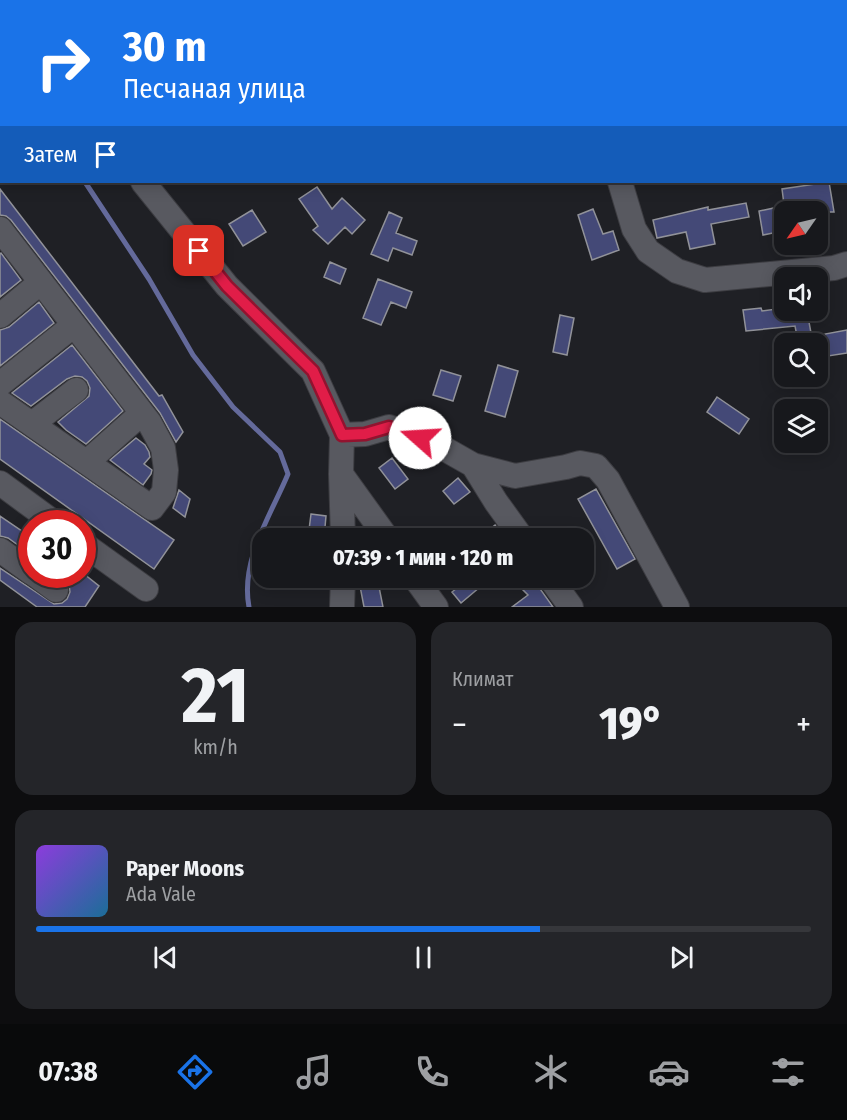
<!DOCTYPE html>
<html lang="ru">
<meta charset="utf-8">
<style>
body{margin:0;font-family:"Fira Sans Condensed",sans-serif;background:#242529;color:#f1f3f6;height:100vh;display:flex;flex-direction:column;font-size:22px;white-space:nowrap}
*{box-sizing:border-box;margin:0}
p{font-size:20px;color:#9ea0a3}
.icon{flex:none;width:33px;height:33px;fill:none;stroke:currentColor;stroke-width:2;stroke-linecap:round;stroke-linejoin:round}
.map{position:relative;height:607px;overflow:hidden}
.drawer{display:flex;flex-direction:column;gap:15px;padding:15px;background:#0d0d0f;flex:1}
.drawer>*{flex:none}
.hud{position:absolute;left:0px;top:0px;width:848px;height:183px;box-shadow:0 3px 15px #0003,0 0 0 2px #36373b;background:#1a73e8;color:#fff;overflow:hidden}
.needle{width:39px;rotate:236deg}
.buttons{position:absolute;left:774px;top:201px;display:grid;gap:12px}
.buttons a{display:grid;place-items:center;width:54px;height:54px;border-radius:12px;background:#17181c;box-shadow:0 3px 15px #0003,0 0 0 2px #36373b;font-size:30px}
.speed{position:absolute;left:18px;top:510px;display:flex;gap:12px;font-size:30px;font-weight:700;text-align:center}
.speed>*{display:grid;place-content:center;width:78px;height:78px;border-radius:50%;background:#17181c;box-shadow:0 3px 15px #0003,0 0 0 2px #36373b;line-height:1}
.speed .limit{border:9px solid #d22;background:#fff;color:#111}
.pin{position:absolute;display:grid;place-items:center;width:51px;height:51px;color:#fff;margin:-26px;border-radius:12px;box-shadow:0 3px 9px #0006}
.me{position:absolute;width:66px;margin:-33px;rotate:289deg;stroke-linejoin:round;filter:drop-shadow(0 0 4px #0008)}
.turn{display:flex;align-items:center;gap:21px;height:126px;padding:0 24px;font-size:27px}
.turn .icon{width:78px;height:78px;stroke-width:2.5}
.turn b{display:block;font-size:42px;line-height:51px}
.then{display:flex;align-items:center;height:57px;padding:0 24px;background:#0003;gap:12px;font-size:22px}
.big{font-size:45px;font-weight:800;line-height:1.1}
.drawer .tile{flex:1;display:flex;flex-direction:column;justify-content:center;gap:9px;min-width:0;padding:0 21px;border-radius:18px;background:#242529}
.drawer .dial{align-items:center;gap:0}
.dial b{font-size:78px;line-height:1}
.song{display:flex;align-items:center;gap:18px}
.cover{width:72px;height:72px;border-radius:9px;background:linear-gradient(135deg,hsl(270 70% 55%),hsl(200 70% 35%))}
.played{height:6px;border-radius:3px;background:linear-gradient(90deg,#1a73e8 65%,#36373b 65%)}
.keys{display:flex;justify-content:space-around;direction:ltr}
.heat{display:flex;justify-content:space-between;align-items:center;font-size:33px;direction:ltr}
.drawer .tiles{flex:1;display:grid;gap:15px;grid-template-columns:1fr 1fr}
.tile:last-child{grid-column:span 2}
.trip{position:absolute;left:252px;top:528px;width:342px;height:60px;border-radius:18px;background:#17181c;box-shadow:0 3px 15px #0003,0 0 0 2px #36373b;font-weight:800;line-height:60px;text-align:center}
.tab-bar{display:flex;height:96px;justify-content:space-around;align-items:center;background:#090a0b;color:#9ea0a3}
.tab-bar .icon{width:42px;height:42px}
.tab-bar .current{color:#1a73e8}
.tab-bar b{font-size:27px;color:#f1f3f6}
.map>svg:first-child{display:block}
</style>
<div class="map">
<svg width="847" height="607" viewBox="0 0 847 607">
<rect width="100%" height="100%" fill="#1f2025"/>
<g fill="none" stroke-linecap="round" stroke-linejoin="round">
<path stroke="#646a9b" stroke-width="5" d="M0,104L2,105
M85,182L149,279L193,355L233,407L280,452L288,474C271,515 240,560 249,607"/>
</g>
<path fill="#444977" stroke="#919299" stroke-width="1.5" d="M815,182H829L834,212H785L782,189L816,184Z
M317,187L332,209L342,198L365,220L352,234L345,227L328,244L313,230L318,226L299,199Z
M0,189L159,396L162,395L183,432L176,442L160,413L11,220L6,216L0,215Z
M746,203L749,217L711,224L715,244L690,249L686,232L657,238L653,220L708,207V210Z
M774,208L778,232L763,235L759,211Z
M593,209L603,234L613,231L619,250L592,260L578,215Z
M252,210L266,232L243,246L229,224Z
M389,212L402,218L396,233L417,241L412,255L393,248L388,261L371,254Z
M1,253L21,280L0,297V254Z
M330,262L346,269L340,284L324,277Z
M378,279L412,292L406,308L391,302L381,325L363,318Z
M39,302L54,323L0,366V330L9,327Z
M761,308L762,311L784,308V310H788L789,314L807,311L811,333L797,336L795,326L746,331L743,310Z
M560,315L574,318L567,355L553,352Z
M847,330V353L828,356L825,334Z
M72,345L123,411L86,444L66,430L58,422L89,396L90,388L87,381L82,377L75,376L67,379L31,406L12,393Z
M498,365L518,371L505,417L485,411Z
M441,370L461,376L453,401L433,395Z
M717,397L749,419L739,434L707,412Z
M0,419L174,540L154,569L0,459Z
M136,438L145,445L149,452L150,457L144,464L152,470L151,474L143,485L110,460Z
M392,458L408,479L395,489L379,468Z
M458,478L470,492L454,504L443,491Z
M596,489L635,559L617,569L578,499Z
M179,490L190,499L185,517L173,508Z
M311,514L326,516L324,538H308Z
M0,516L32,538V555L8,538L0,536Z
M495,525L504,538H479Z
M0,568L54,604L62,603L67,599L70,592L69,584L59,574H84L99,586L85,607H37L0,580Z
M470,578L480,587L461,603L452,592Z
M511,578H536L538,586L553,607H512L528,595Z
M378,582L383,607H364L360,586Z"/>
<g fill="none" stroke-linecap="round" stroke-linejoin="round">
<defs>
<path id="minor" d="M568,0V2
M0,3L2,5
M143,182L227,286L313,371L342,435L341,474L343,538
M620,182L634,229L648,251L677,271L705,280L834,268L847,264
M0,229L149,422L163,448L166,470L164,492L152,508L0,402
M0,316L41,282
M0,384L74,325
M32,424L76,390
M342,435L365,434L389,427L436,444L473,465L496,502L522,538
M87,462L142,413
M473,465L515,476L566,467L580,463L596,466L608,480L677,607
M341,474L387,538
M0,483L56,524
M82,543L146,589
M0,550L32,573
M34,574L56,590
M415,578L436,607
M550,578L571,607
M342,607L343,578"/>
</defs>
<use href="#minor" stroke="#3d3d42" stroke-width="26"/>
<use href="#minor" stroke="#585960" stroke-width="24"/>
</g>
<g fill="none" stroke-linecap="round" stroke-linejoin="round">
<defs>
<path id="route" d="M199,251L227,286L313,371L342,435L365,434L389,427L420,438"/>
</defs>
<use href="#route" stroke="#92132f" stroke-width="15"/>
<use href="#route" stroke="#e11d48" stroke-width="10"/>
</g>
</svg>
<div class="buttons">
<a><svg class="needle" viewBox="-14 -14 28 28"><path d="M0-13l5 13h-10z" fill="#e53935"/><path d="M0 13l5-13h-10z" fill="#9ea0a3"/></svg></a>
<a><svg class="icon" aria-label="sound" viewBox="0 0 24 24"><path d="M4 9h4l5-4v14l-5-4H4zM17 9q2 3 0 6"/></svg></a>
<a><svg class="icon" aria-label="search" viewBox="0 0 24 24"><circle cx="10" cy="10" r="6"/><path d="M15 15l6 6"/></svg></a>
<a><svg class="icon" aria-label="layers" viewBox="0 0 24 24"><path d="M12 4l9 5-9 5-9-5zM3 14l9 5 9-5"/></svg></a>
</div>
<div class="speed"><div class="limit">30</div></div>
<div class="pin" style="left:199px;top:251px;background:#d93025"><svg class="icon" aria-label="arrive" viewBox="0 0 24 24"><path d="M6 21V4h12l-3 4 3 4H6"/></svg></div>
<svg class="me" style="left:420px;top:438px" viewBox="-20 -20 40 40"><circle r="19" fill="#fff"/><path d="M0-13L10 11 0 6-10 11z" fill="#e11d48"/></svg>
<div class="trip">07:39 · 1 мин · 120 m</div>
<div class="hud">
<div class="turn"><svg class="icon" aria-label="right" viewBox="0 0 24 24"><path d="M7 20v-9h11M14 6l5 5-5 5"/></svg><div><b>30 m</b>Песчаная улица</div></div>
<div class="then">Затем<svg class="icon" aria-label="arrive" viewBox="0 0 24 24"><path d="M6 21V4h12l-3 4 3 4H6"/></svg></div>
</div>
</div>
<section class="drawer">
<div class="tiles">
<div class="tile dial"><b>21</b><p>km/h</p></div>
<div class="tile"><p>Климат</p>
<div class="heat"><a>−</a><b class="big">19°</b><a>+</a></div>
</div>
<div class="tile">
<div class="song"><i class="cover"></i><div><b>Paper Moons</b><p>Ada Vale</p></div></div>
<div class="played"></div>
<div class="keys"><svg class="icon" aria-label="previous" viewBox="0 0 24 24"><path d="M18 5L8 12l10 7zM5 5v14"/></svg><svg class="icon" aria-label="pause" viewBox="0 0 24 24"><path d="M8 5v14M16 5v14"/></svg><svg class="icon" aria-label="next" viewBox="0 0 24 24"><path d="M6 5l10 7-10 7zM19 5v14"/></svg></div>
</div>
</div>
</section>
<nav class="tab-bar">
<b>07:38</b>
<svg class="icon current" aria-label="directions" viewBox="0 0 24 24"><path d="M12 3l9 9-9 9-9-9zM9 14v-3h6M13 9l2 2-2 2"/></svg>
<svg class="icon" aria-label="music" viewBox="0 0 24 24"><path d="M9 18V5l10-2v13"/><circle cx="6" cy="18" r="3"/><circle cx="16" cy="16" r="3"/></svg>
<svg class="icon" aria-label="phone" viewBox="0 0 24 24"><path d="M5 4h4l2 5-3 2q2 4 5 5l2-3 5 2v4C11 20 4 13 5 4z"/></svg>
<svg class="icon" aria-label="climate" viewBox="0 0 24 24"><path d="M12 3v18M4 7l16 10M4 17L20 7"/></svg>
<svg class="icon" aria-label="car" viewBox="0 0 24 24"><path d="M5 17H2v-5l4-1 3-4h7l3 4 3 1v5h-3M9 17h6M6 11h13"/><circle cx="7" cy="17" r="2"/><circle cx="17" cy="17" r="2"/></svg>
<svg class="icon" aria-label="filters" viewBox="0 0 24 24"><path d="M4 7h16M4 17h16"/><circle cx="9" cy="7" r="2"/><circle cx="15" cy="17" r="2"/></svg>
</nav>
